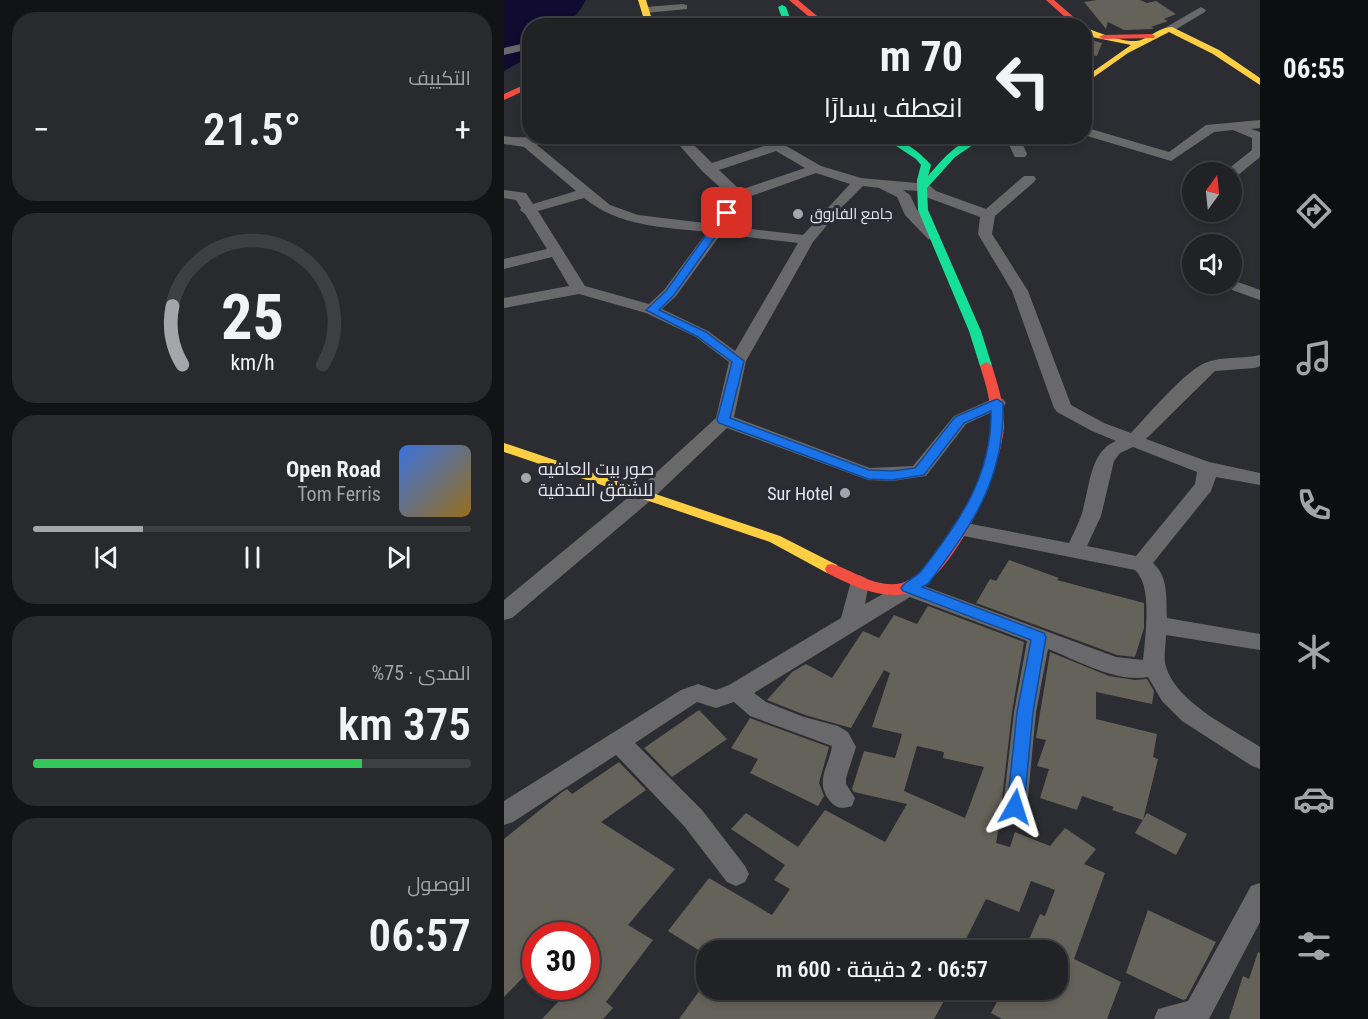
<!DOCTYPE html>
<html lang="ar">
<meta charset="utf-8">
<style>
body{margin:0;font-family:"Roboto Condensed",Cairo,sans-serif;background:#292a2e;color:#f1f3f6;direction:rtl;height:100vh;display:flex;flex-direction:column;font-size:22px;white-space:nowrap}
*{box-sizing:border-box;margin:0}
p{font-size:20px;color:#a2a4a7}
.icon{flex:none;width:33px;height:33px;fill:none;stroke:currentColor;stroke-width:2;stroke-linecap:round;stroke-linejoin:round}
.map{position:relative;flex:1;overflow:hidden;direction:ltr}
.drawer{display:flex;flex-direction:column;gap:12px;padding:12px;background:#121315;width:504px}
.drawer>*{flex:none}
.hud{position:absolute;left:18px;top:18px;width:570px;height:126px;border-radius:24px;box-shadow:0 3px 9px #0003,0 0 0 2px #3e3f43;direction:rtl;background:#212226;color:#f1f3f6;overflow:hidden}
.needle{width:39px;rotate:15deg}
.tools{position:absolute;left:678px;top:162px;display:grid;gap:12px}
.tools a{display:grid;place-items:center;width:60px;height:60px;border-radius:50%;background:#212226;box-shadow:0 3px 9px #0003,0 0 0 2px #3e3f43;font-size:30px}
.speed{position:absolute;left:18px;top:922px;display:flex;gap:12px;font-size:30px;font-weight:700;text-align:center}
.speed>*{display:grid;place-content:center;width:78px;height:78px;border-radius:50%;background:#212226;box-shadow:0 3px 9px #0003,0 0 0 2px #3e3f43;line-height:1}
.speed .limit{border:9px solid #d22;background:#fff;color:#111}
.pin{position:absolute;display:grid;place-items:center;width:51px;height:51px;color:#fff;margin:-26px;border-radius:12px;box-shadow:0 3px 9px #0006}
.me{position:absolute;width:66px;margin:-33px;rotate:6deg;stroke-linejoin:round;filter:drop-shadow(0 0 4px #0008)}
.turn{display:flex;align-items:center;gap:21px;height:126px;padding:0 30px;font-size:27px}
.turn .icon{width:78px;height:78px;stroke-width:2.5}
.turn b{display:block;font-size:42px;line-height:51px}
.big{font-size:45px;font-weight:600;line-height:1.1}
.drawer .card{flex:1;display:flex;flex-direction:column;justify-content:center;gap:9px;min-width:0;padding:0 21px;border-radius:24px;background:#292a2e}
.drawer .dial{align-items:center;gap:0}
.dial svg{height:156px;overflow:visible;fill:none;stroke:#3e3f43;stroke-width:7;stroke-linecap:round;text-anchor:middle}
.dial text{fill:#f1f3f6;stroke:none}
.song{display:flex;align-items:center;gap:18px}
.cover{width:72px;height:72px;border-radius:9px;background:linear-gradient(135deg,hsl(220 70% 55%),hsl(40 70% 35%))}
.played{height:6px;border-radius:3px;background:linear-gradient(90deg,#a5a5ac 25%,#3e3f43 25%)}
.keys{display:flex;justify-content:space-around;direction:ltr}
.heat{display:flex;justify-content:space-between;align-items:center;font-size:33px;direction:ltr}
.charge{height:9px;border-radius:4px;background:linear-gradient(90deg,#34c759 75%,#3e3f43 0)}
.trip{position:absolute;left:192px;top:940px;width:372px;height:60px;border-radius:24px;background:#212226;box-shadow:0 3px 9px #0003,0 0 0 2px #3e3f43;font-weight:600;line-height:60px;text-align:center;direction:rtl}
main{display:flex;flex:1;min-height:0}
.tabs{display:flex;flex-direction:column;width:108px;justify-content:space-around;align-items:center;background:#0d0e0f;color:#a2a4a7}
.tabs .icon{width:42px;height:42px}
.tabs .selected{color:#a5a5ac}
.tabs b{font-size:27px;color:#f1f3f6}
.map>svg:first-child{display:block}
</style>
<main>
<nav class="tabs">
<b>06:55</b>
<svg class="icon selected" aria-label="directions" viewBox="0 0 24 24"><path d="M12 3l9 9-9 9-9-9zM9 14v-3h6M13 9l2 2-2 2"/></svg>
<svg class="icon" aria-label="music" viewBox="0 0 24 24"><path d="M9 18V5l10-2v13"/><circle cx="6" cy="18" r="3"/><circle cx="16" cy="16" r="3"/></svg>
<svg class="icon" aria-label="phone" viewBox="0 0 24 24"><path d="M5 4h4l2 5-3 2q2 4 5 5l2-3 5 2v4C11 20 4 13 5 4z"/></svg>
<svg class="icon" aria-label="climate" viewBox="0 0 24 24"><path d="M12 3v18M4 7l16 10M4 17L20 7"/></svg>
<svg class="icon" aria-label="car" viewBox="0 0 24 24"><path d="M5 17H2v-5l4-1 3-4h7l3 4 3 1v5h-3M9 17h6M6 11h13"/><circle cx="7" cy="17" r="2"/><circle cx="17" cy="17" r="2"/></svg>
<svg class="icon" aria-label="filters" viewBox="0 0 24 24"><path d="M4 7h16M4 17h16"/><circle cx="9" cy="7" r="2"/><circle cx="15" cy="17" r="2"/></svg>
</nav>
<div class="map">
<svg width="756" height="1019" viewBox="0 0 756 1019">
<rect width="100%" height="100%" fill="#2c2d32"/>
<path fill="#110a31" d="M0,0H82C66,29 56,25 26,26L25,57L0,71Z"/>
<path fill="#656259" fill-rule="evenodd" d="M593,0H636L643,3L652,1L672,14L660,19L664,21L647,27L650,28L648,29L620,30L604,22L602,29L580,2Z
M583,39L598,43L593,56L581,55Z
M505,560L555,578L553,580L640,603V628L631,657L613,655L472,603L486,579L492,581Z
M424,606L520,642L508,712L497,808L491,825L495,826L492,843L506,847L511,832L546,846L561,828L592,849L580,864L601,873L570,959L617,982L603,1019H498L487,1013L499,990H554V951H520L536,914L541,916L551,890L527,881L515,912L482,899L456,951H196L164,931L205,878L268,915L286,889L270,880L281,865L227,829L242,813L294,847L321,810L381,842L403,804L350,792L348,789L360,751L391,758L398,734L368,727L386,673L380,670L347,728L301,715L263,700L288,672L302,664L328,678L359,631L375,638L390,615L413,624ZM413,746L440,752L439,758L480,767L461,818L400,791Z
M546,652L605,676L631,680L643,679L650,691L648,704L592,692V719L653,734L649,757L654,759L639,820L608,810L610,807L578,796L573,810L536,798L545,769L533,766L542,740L532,738Z
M195,710L223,739L168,777L140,748Z
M246,718L325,747L315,783L320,796L314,806L246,773L254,759L227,748Z
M115,762L142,790L97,822L171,869L124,925L149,940L102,1002L109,1008L99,1019H38L68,987H82V936H32V964L0,997V839L57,793L63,789L68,794Z
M643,813L683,834L672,855L631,833Z
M644,910L712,942L682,999L679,1000L622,973Z
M754,952L756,953V1019H725L739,976L745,979Z
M196,990H446L430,1019H175Z"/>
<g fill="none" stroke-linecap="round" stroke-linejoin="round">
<path fill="#69696b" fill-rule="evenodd" d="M179,4L183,5V9L142,13L137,10L142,7Z
M697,7L702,10L701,12L669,31L665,32L659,29Z
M146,21L150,22L151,26H125Z
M26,42V49L0,55V48Z
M756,120V128L747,129L756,132V157L733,176L728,177V172H721L723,170L748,150V138L729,130L710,132L667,161L580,135V127L665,152L702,125Z
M0,136C21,139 31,136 51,136L33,145L106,205L134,215L209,224L227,197L199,172L167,136H181L208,163L266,144L264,136H277L279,144L317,166L357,178L424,184L432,191L482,209L520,176H530L532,179L530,182L491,216L488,234L524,291L567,405L600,423L627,433C643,416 681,371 701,363C718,356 738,359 756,355V366L751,368L711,371L642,439L705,462L756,473V485L712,477L707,491L649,563C665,577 662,600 663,618L756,634V650L662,635C662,644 659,658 662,667C673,703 727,728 756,747V769L748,766L678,721L658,701L644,677C612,683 573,660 544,649L532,712L523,807L520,815L511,818L502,815L499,807L510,712L523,641L406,597L250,693L262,702L300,717L334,726L344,732L352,747L342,778V784L351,798L348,806C338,809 333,809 326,801C310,782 325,766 328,746L246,716L230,702L212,708L193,702L131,743L198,810L241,866L245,874L241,882L232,886L223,882L180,826L112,755L9,822L0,825V801L177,690L194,684L212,690L225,685L337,618L348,578L355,575L362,578L365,583L361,604L404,580L612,657L639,660C641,637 649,586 631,570L450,534L447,529L450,524L457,522L565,543C569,534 574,525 577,516C586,491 584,452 612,441L588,431L553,412L550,408L508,291L474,234L476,217L422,197L415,191L399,190L406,195L413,210L436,236L429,240L424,239L401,215L393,197L375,188L359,186L339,206L309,242L285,285L242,361L230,417L366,468L409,466L450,416L493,397L499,399L502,403L499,407L462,424L422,476L388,481L364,480L223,428L146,501L8,618L0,620V600L132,491L212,418L225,362L192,337L142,313L75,294L0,308V298L65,286L48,257L0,269V259L43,249L21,214L16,210L17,208L12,200L0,198V190L22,193L29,204L72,191L20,147L0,144ZM272,151L301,168L236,190L215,170ZM312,173L346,184L299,235L222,226L239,199ZM80,198C115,227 160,227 203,232L160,290L145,304L81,286L34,211ZM217,234L294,243L231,351L204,331L158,309L172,296ZM629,447L693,472L691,484L632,556L583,546L597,516L610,461L616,453Z
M512,136H526L519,145L523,154L521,157H511L505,145Z
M734,282L756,290V300L728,290L726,287Z
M756,883V922L705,1019H650L654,1009L684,1001L747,886Z"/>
<path fill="#16e098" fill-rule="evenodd" d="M278,5L282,7L286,18L281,26H273L278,18L274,7Z
M377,136C395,136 415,151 427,165L424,176C439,159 457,136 482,136L451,157L423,188L424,210L477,331L488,366L486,369L482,370L476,366L465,331L414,210L413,180L417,165L412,159Z"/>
<path fill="#ffcf43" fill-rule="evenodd" d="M134,0H142L150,26H142Z
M580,27C593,32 624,45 637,40C647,36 657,27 668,27L715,50L756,78V85L709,54L665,32L624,53L580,84V78L627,45L588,37L580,32Z
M0,443L276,536L333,565L335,569L333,573H323L266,542L0,452Z"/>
<path fill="#f24e42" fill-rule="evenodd" d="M285,0H294L325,26H316Z
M542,0H550L580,26H571Z
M647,34L651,36L650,38L599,39L595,37L599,35Z
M26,82V88L0,100V94Z
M482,362L488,366C494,385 500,404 500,425C499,468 448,584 402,594C374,599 347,585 323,573L321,569L323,565L328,564C351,571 372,589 398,583C410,581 419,570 426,561C457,524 486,474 487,424C488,404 482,385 476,366Z"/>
</g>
<path fill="#1a73e8" stroke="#114b97" stroke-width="1.5" d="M220,210L228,213L170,295L155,310L202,332L240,361L226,418L365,470L388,471L411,468L451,417L488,401L493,399L499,403C501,480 468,525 424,584L418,587L540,633L542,637L529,712L520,807L517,813L511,815L505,813L503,807L513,712L527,640L399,591L397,588C402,580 412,578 418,570C456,521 488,475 487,411L460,423L420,475L388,480L364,479L215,423L213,420L228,362L194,337L142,310L162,291Z"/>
<g fill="#a5a5ac" stroke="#2a2b34" stroke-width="2">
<circle cx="294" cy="214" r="6"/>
<circle cx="22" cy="478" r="6"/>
<circle cx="341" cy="493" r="6"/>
</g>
<g text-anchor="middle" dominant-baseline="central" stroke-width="6" stroke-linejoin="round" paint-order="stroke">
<g font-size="15" fill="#e6e6ed" stroke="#2a2b34" text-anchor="start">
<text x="306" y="214">جامع الفاروق</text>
</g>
<g font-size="18" fill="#e6e6ed" stroke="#2a2b34" text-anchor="start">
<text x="34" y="468">صور بيت العافيه<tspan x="34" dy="21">للشقق الفدقية</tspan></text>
<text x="329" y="493" text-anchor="end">Sur Hotel</text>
</g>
</g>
</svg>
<div class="tools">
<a><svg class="needle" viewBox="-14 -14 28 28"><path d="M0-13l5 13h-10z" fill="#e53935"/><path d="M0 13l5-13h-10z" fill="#a2a4a7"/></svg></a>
<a><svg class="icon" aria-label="sound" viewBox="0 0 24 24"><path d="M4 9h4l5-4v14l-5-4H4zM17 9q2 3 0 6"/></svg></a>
</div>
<div class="speed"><div class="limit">30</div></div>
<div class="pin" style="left:223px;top:213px;background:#d93025"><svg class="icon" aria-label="arrive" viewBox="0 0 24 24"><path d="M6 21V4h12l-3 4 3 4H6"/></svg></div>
<svg class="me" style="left:511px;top:807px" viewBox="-20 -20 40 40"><path d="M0-17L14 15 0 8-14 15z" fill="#1a73e8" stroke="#fff" stroke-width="4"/></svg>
<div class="trip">06:57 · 2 دقيقة · 600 m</div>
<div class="hud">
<div class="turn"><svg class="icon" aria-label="left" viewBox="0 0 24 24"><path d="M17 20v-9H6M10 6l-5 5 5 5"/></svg><div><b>70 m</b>انعطف يسارًا</div></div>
</div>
</div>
<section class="drawer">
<div class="card"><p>التكييف</p>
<div class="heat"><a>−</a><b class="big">21.5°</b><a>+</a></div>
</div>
<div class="card dial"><svg viewBox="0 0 100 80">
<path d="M14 69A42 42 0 1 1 86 69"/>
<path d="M14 69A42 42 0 0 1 9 39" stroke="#a5a5ac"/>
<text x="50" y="56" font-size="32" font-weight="700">25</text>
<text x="50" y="72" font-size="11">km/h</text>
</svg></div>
<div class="card">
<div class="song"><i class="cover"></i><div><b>Open Road</b><p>Tom Ferris</p></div></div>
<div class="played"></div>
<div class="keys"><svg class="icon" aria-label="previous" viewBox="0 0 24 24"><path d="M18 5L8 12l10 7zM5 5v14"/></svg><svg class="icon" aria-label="pause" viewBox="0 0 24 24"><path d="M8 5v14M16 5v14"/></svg><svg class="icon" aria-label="next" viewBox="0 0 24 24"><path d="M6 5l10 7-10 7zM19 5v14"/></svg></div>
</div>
<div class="card"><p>المدى · 75%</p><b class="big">375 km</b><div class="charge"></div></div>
<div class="card"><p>الوصول</p><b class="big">06:57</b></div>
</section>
</main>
